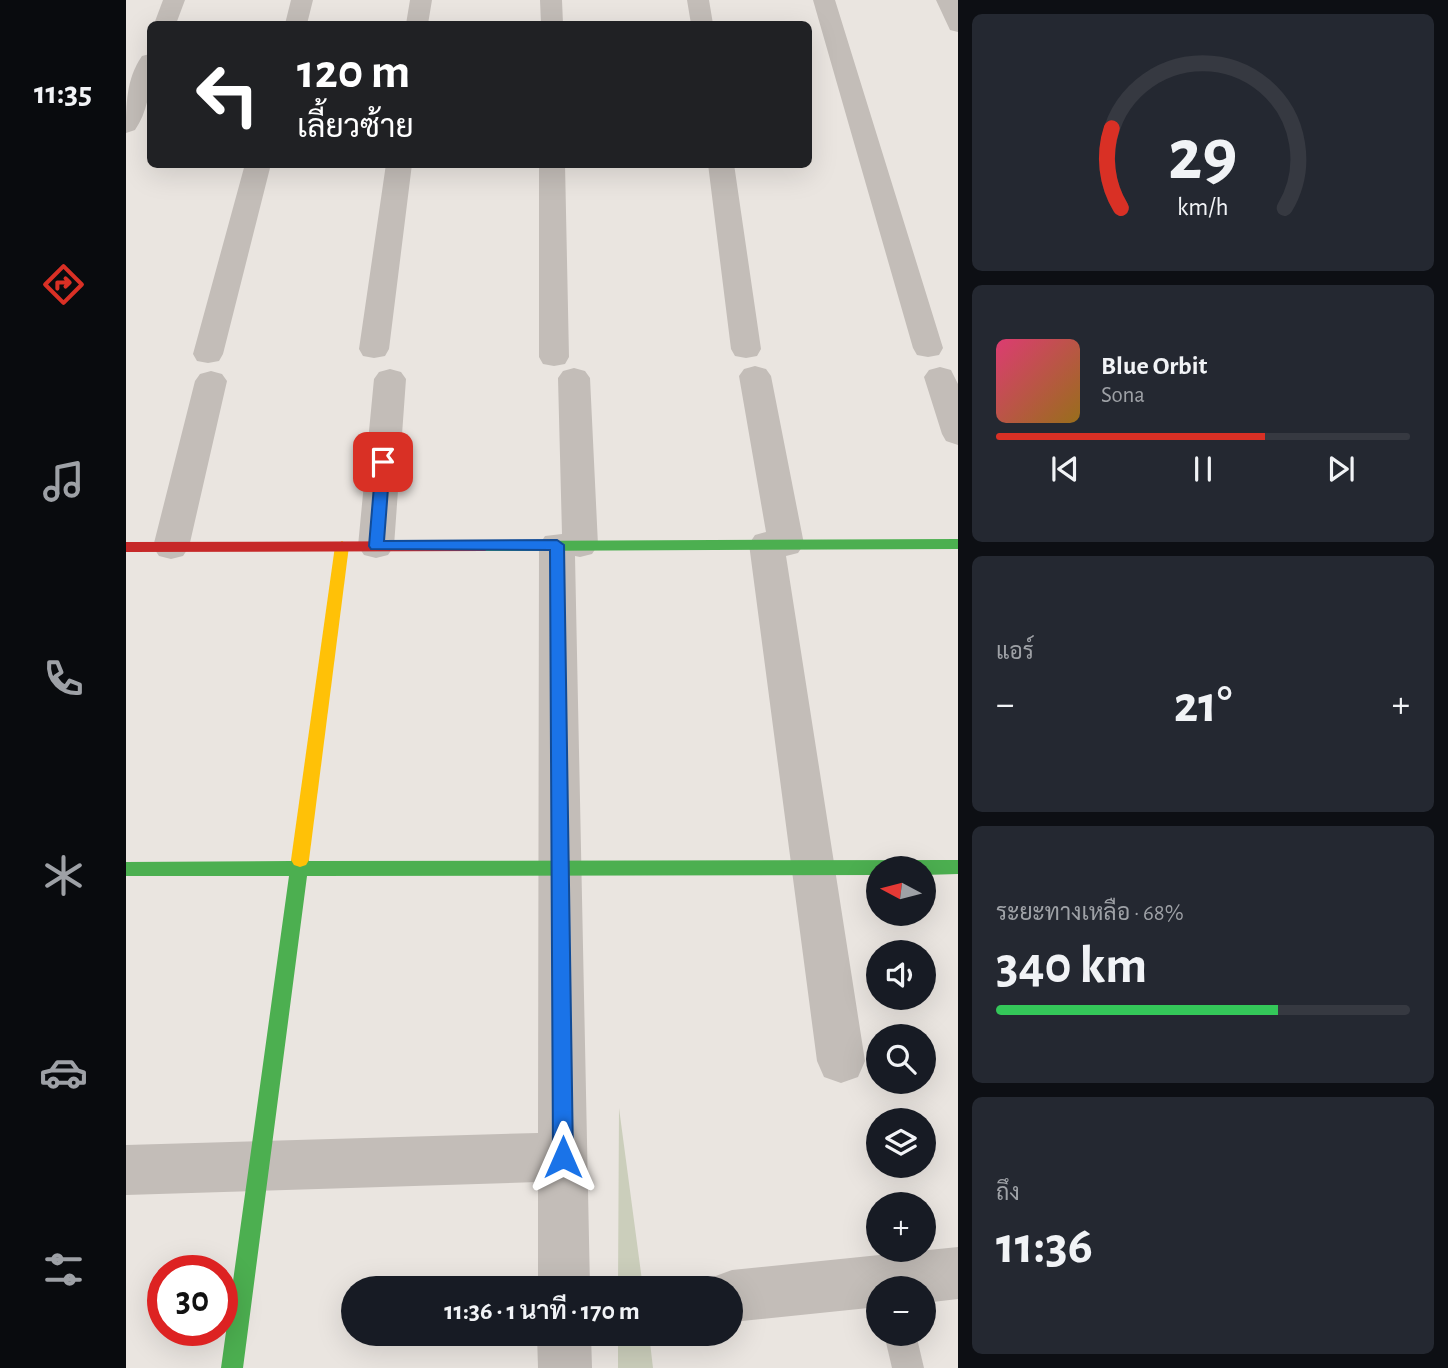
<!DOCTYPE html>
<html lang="th">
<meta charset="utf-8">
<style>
body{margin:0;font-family:"Alegreya Sans",Sarabun,sans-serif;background:#242831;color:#f1f3f6;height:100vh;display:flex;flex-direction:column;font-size:26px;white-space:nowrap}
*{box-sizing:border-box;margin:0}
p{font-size:23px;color:#9ea1a6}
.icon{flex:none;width:38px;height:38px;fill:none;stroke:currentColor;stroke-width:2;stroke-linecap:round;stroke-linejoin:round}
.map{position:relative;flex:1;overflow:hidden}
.side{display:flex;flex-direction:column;gap:14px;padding:14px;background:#0d0f14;width:490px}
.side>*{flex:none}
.banner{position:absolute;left:21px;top:21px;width:665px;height:147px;border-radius:10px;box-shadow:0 7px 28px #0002;background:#202124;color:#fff;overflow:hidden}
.needle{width:46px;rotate:277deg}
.controls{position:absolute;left:740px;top:856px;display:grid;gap:14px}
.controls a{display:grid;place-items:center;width:70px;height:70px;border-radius:50%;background:#171b24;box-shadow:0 7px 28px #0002;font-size:35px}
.speed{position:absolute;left:21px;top:1255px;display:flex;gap:14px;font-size:35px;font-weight:700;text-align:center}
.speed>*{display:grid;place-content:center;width:91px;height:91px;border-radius:50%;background:#171b24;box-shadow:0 7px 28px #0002;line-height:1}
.speed .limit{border:10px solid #d22;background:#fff;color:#111}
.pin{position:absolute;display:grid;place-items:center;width:60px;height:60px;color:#fff;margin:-30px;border-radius:14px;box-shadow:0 4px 10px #0006}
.me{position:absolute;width:77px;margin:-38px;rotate:0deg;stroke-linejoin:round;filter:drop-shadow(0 0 5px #0008)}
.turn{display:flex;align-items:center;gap:24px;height:147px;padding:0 35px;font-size:32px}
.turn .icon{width:91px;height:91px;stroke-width:2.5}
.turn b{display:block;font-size:49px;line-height:60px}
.big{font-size:52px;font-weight:600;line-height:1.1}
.side .card{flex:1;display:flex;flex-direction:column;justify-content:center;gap:10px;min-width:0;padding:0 24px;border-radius:10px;background:#242831}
.side .dial{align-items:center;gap:0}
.dial svg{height:182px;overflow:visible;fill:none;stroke:#363941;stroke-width:7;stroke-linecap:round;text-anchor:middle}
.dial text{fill:#f1f3f6;stroke:none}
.song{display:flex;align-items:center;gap:21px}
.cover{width:84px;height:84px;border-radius:10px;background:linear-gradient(135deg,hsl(340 70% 55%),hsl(40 70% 35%))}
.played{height:7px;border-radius:4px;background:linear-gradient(90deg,#d93025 65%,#363941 65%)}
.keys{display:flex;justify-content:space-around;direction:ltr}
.heat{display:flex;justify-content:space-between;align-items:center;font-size:38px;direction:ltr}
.charge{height:10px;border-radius:5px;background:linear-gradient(90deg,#34c759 68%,#363941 0)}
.trip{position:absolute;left:215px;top:1276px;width:402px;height:70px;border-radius:35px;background:#171b24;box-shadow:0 7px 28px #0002;font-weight:600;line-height:70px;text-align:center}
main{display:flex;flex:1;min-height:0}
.tab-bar{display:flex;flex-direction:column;width:126px;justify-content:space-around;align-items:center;background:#090b0e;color:#9ea1a6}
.tab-bar .icon{width:49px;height:49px}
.tab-bar .current{color:#d93025}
.tab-bar b{font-size:32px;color:#f1f3f6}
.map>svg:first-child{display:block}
</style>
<main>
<nav class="tab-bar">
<b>11:35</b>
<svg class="icon current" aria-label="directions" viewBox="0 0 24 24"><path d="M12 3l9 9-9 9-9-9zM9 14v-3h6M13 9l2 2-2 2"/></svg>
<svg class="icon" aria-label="music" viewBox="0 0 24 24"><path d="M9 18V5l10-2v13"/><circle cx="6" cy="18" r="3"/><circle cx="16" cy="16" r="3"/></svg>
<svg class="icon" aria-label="phone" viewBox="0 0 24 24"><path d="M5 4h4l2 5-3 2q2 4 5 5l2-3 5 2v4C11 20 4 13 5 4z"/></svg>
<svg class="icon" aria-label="climate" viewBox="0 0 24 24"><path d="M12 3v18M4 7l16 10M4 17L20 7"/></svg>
<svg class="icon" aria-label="car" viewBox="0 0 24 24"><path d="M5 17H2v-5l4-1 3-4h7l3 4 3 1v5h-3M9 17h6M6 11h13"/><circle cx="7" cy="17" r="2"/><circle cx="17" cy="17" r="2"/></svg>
<svg class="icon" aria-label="filters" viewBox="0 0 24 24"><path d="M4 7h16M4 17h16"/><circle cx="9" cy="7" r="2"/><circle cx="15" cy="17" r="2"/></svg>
</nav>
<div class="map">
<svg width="832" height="1368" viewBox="0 0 832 1368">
<rect width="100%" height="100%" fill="#eae5e0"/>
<path fill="#cbcebb" d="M493,1108L517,1288H492Z
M492,1334H523L527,1368H492Z"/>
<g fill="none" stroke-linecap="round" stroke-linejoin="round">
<path fill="#c3bdb8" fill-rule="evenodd" d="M758,1334H790L798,1368H766Z"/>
<path fill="#c3bdb8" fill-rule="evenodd" d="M37,0H59L50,24H28Z
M165,0H187L181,24H159Z
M284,0H306L302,24H280Z
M414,0H436L437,24H415Z
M561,0H583L587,24H565Z
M687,0H709L817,348L813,355L802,357L791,355L787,348Z
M810,0H832V32L824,30Z
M24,54C26,79 24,108 9,130L0,133C0,105 0,79 16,56Z
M119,164H145L97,354L93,361L82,363L71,361L67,354Z
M260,164H286L263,349L259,356L248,358L237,356L233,349Z
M413,164H439L443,357L439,364L428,366L417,364L413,357Z
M582,164H608L635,349L631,356L620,358L609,356L605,349Z
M629,366L640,369L645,376L678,544L672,553L660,556L739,1061L732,1077L715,1083L698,1077L691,1061L623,544L629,535L640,532L613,376L618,369Z
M814,367L825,370L832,384V445L820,441L816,434L798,377L803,370Z
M448,368L459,371L464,378L472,545L466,554L454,557L449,556L464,1288H412V1182L0,1195V1145L412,1133L413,545L419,536L436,534L432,378L437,371Z
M264,369L275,372L280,379L268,546L262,555L250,558L238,555L232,546L248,379L253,372Z
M85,371L96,374L101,381L63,547L57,556L45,559L33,556L27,547L69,381L74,374Z
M832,1247V1299L798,1303V1288H752V1307L606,1322V1288H583L587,1277L606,1270Z
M411,1334H465L466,1368H412Z"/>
<path fill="#4caf50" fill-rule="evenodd" d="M832,539V549L359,551L352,546L359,541Z
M174,853L180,855L183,861L832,860V874L798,875V868H752V875L181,876L117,1368H95L163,876H0V862L165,861L168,855Z"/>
<path fill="#ffc107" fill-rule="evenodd" d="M216,541L223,546L183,860L180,865L174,867L168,865L165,860L209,546Z"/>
<path fill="#c62828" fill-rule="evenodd" d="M359,541L366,546L359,551L0,552V542Z"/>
</g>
<path fill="#1a73e8" stroke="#114b97" stroke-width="2" d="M257,458L264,462L258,541L431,540L438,545L447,1157L444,1164L437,1167L430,1164L427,1157L424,550L245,549L243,546L250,462Z"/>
</svg>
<div class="controls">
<a><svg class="needle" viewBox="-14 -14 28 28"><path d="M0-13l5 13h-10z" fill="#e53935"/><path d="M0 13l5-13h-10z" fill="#9ea1a6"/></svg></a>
<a><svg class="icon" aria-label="sound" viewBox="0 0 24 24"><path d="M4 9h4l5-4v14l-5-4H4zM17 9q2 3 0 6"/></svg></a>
<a><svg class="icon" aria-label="search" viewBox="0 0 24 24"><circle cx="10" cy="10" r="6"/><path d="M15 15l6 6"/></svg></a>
<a><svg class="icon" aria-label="layers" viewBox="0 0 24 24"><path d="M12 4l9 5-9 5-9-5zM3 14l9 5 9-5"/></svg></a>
<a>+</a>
<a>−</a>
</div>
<div class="speed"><div class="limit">30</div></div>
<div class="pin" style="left:257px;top:462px;background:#d93025"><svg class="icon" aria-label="arrive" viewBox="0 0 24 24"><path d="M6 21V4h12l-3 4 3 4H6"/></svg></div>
<svg class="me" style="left:437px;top:1157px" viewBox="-20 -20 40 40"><path d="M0-17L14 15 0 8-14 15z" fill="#1a73e8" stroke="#fff" stroke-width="4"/></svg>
<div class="trip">11:36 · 1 นาที · 170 m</div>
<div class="banner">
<div class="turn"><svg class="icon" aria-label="left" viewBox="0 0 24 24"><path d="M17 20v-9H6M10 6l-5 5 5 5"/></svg><div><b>120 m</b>เลี้ยวซ้าย</div></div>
</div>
</div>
<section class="side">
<div class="card dial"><svg viewBox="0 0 100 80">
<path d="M14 69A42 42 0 1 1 86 69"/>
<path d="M14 69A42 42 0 0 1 10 34" stroke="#d93025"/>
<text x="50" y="56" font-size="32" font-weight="700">29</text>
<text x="50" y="72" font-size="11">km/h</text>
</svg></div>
<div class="card">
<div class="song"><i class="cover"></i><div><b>Blue Orbit</b><p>Sona</p></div></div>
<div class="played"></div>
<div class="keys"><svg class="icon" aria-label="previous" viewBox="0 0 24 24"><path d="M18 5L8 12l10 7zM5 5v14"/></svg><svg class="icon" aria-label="pause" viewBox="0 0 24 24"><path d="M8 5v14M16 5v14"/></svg><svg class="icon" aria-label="next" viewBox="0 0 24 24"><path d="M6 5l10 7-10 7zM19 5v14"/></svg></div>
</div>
<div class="card"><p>แอร์</p>
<div class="heat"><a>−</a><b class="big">21°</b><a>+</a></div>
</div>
<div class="card"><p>ระยะทางเหลือ · 68%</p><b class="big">340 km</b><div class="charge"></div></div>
<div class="card"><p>ถึง</p><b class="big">11:36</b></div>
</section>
</main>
